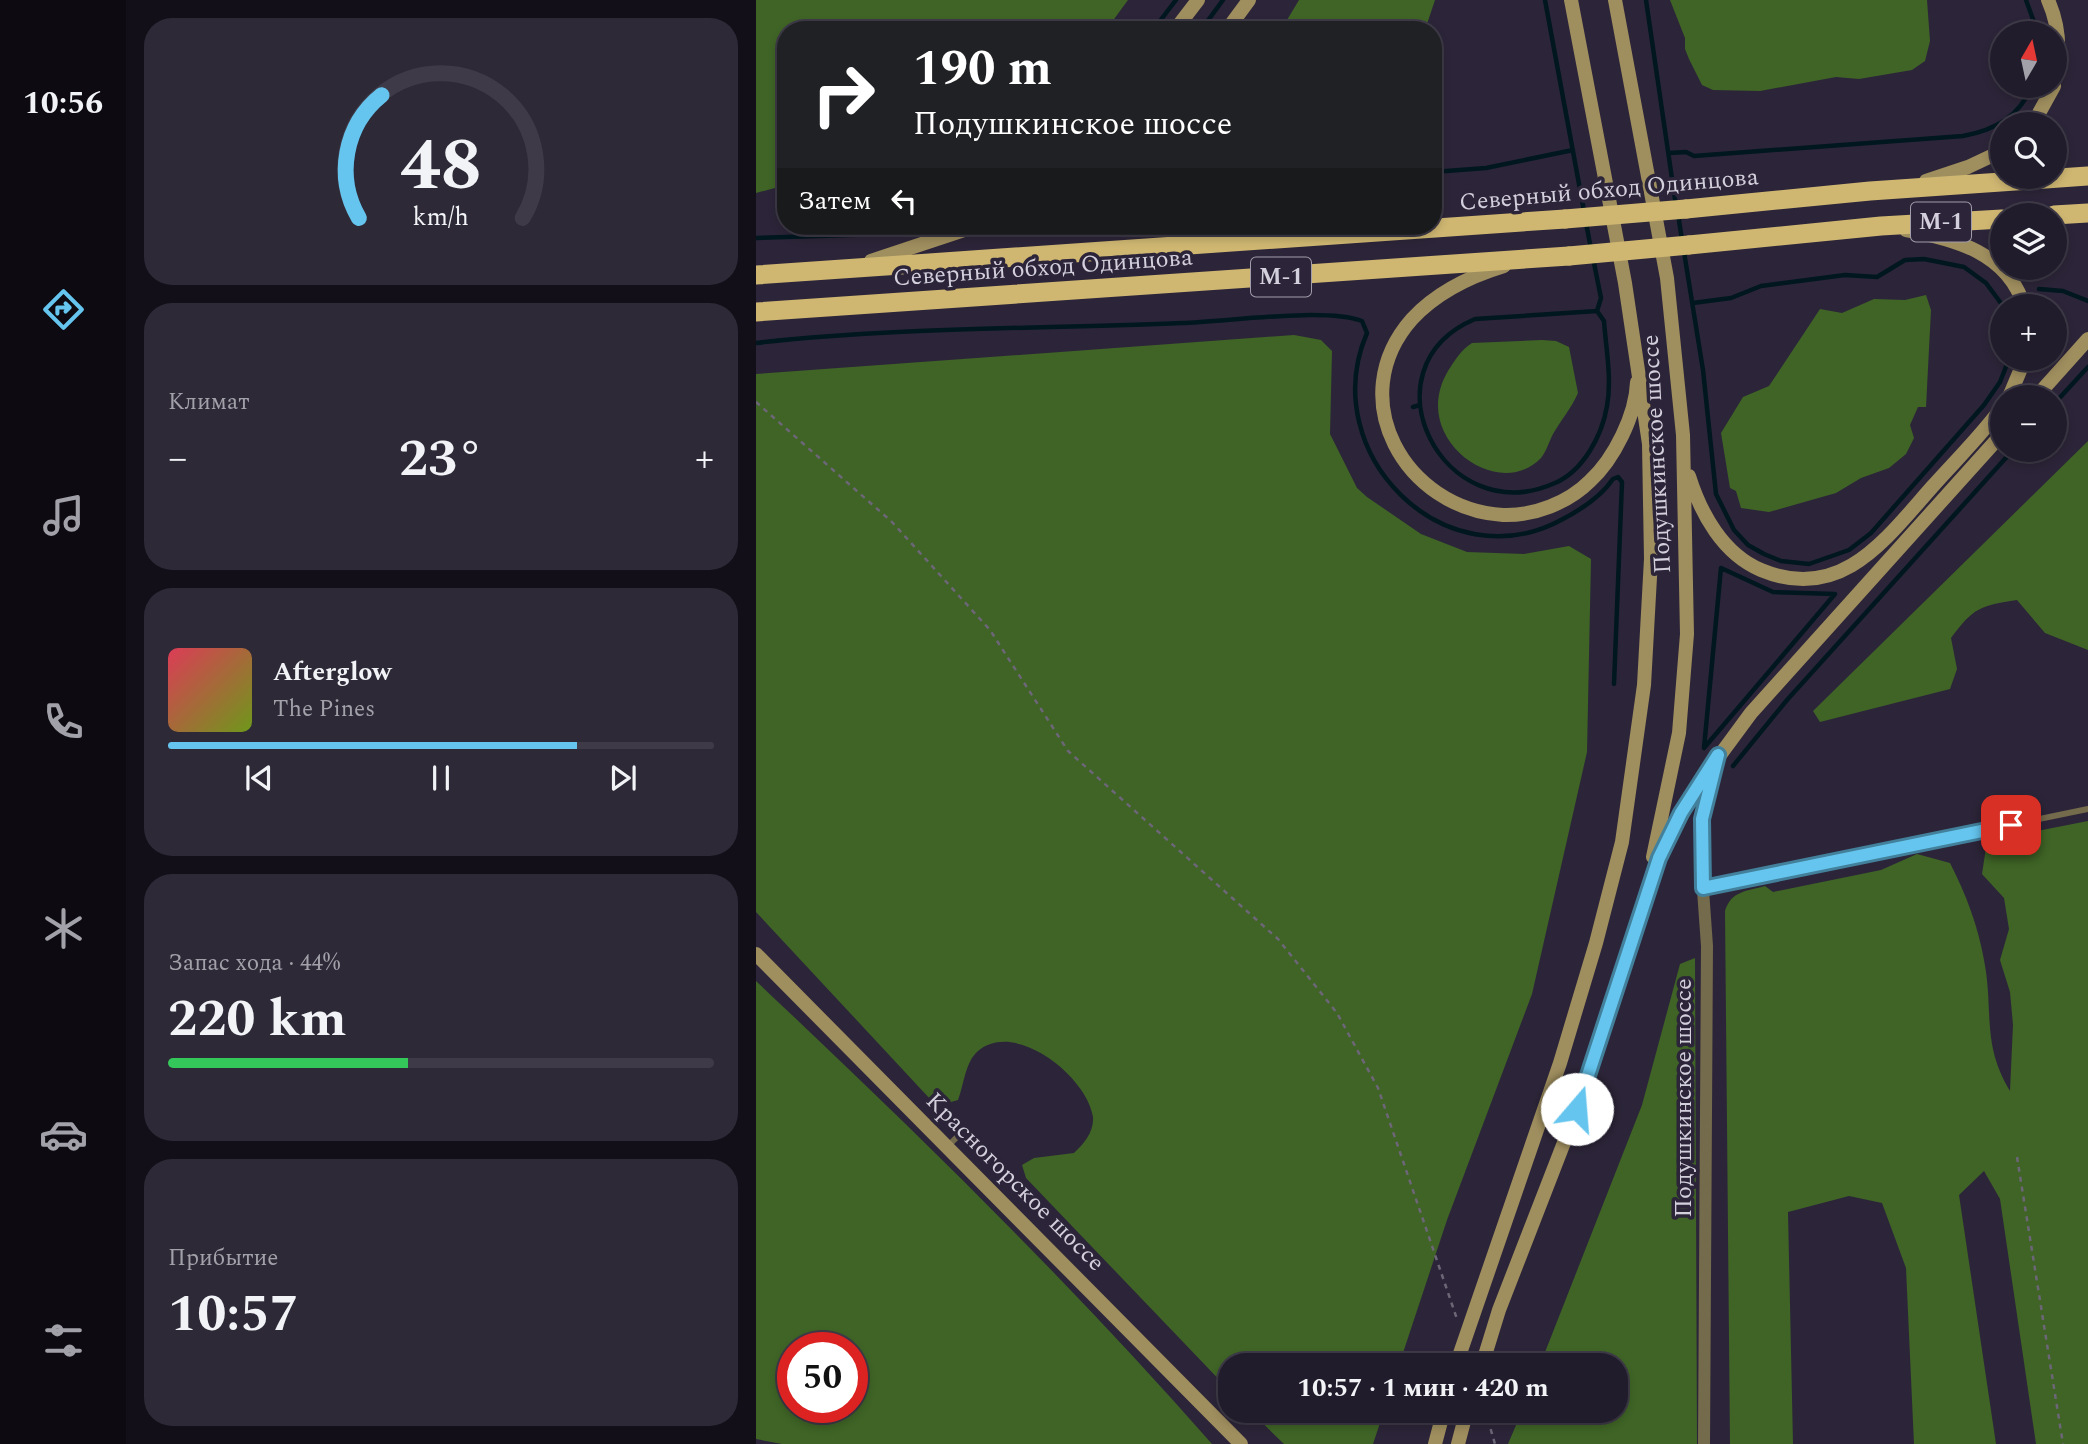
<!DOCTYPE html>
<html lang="ru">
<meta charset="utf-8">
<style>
body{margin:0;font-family:Spectral,serif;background:#2d2937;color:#f1f3f6;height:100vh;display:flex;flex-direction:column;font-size:26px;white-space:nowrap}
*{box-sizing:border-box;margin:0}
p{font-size:23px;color:#a2a1a9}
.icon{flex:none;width:38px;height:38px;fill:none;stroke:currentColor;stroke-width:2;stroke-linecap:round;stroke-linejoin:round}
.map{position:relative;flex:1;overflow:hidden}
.sheet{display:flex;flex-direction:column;gap:18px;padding:18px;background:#120f18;width:630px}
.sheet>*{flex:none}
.banner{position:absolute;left:21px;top:21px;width:665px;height:214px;border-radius:28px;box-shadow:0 4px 10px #0003,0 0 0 2px #3e3a47;background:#202124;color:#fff;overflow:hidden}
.needle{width:46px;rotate:9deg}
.buttons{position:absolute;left:1234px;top:21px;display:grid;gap:14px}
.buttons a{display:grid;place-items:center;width:77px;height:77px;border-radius:50%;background:#211c2b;box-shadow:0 4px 10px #0003,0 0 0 2px #3e3a47;font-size:35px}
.speed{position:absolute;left:21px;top:1332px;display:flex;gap:14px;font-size:35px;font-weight:700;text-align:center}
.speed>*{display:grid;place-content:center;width:91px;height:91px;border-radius:50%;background:#211c2b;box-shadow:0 4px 10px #0003,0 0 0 2px #3e3a47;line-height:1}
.speed .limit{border:10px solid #d22;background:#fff;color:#111}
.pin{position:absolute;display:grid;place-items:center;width:60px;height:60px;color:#fff;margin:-30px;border-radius:14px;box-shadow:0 4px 10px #0006}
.me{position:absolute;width:77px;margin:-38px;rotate:18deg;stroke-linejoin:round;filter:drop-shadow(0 0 5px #0008)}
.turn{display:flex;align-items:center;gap:24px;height:147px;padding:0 21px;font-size:32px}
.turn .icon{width:91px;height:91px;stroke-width:2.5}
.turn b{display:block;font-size:49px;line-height:60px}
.then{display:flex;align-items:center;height:66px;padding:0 21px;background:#0003;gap:14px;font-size:26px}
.big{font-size:52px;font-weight:700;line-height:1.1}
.sheet .card{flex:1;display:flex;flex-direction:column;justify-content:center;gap:10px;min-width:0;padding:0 24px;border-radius:28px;background:#2d2937}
.sheet .dial{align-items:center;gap:0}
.dial svg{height:182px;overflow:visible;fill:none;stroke:#3e3a47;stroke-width:7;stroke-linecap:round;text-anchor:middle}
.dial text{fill:#f1f3f6;stroke:none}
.song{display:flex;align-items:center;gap:21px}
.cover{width:84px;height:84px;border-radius:10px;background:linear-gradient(135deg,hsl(350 70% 55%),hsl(80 70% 35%))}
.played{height:7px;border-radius:4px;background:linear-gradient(90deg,#65c5ee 75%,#3e3a47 75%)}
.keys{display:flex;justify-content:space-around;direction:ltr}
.heat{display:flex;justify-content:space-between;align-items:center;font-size:38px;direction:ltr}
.charge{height:10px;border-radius:5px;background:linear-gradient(90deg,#34c759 44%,#3e3a47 0)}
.trip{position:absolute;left:462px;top:1353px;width:410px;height:70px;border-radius:28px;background:#211c2b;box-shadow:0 4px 10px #0003,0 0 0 2px #3e3a47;font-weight:700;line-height:70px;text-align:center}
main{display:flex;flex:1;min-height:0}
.dock{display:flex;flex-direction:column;width:126px;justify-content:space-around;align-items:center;background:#0d0b11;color:#a2a1a9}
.dock .icon{width:49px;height:49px}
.dock .active{color:#65c5ee}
.dock b{font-size:32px;color:#f1f3f6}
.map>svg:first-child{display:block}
</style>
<main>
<nav class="dock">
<b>10:56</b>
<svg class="icon active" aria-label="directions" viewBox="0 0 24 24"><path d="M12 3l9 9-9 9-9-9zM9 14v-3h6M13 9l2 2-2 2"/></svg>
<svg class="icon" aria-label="music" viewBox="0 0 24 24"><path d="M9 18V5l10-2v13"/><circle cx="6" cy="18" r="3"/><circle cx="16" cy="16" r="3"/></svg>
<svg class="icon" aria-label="phone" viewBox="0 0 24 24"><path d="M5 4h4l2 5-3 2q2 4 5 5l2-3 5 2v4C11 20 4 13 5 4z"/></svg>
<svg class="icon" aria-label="climate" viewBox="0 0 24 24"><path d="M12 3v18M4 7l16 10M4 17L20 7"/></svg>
<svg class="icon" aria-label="car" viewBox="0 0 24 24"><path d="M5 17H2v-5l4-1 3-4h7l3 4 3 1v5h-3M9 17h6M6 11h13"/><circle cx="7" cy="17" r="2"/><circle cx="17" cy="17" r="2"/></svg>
<svg class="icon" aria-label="filters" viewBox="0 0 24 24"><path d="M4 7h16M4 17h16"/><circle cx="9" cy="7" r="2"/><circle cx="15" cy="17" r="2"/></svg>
</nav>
<section class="sheet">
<div class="card dial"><svg viewBox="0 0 100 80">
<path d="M14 69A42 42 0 1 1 86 69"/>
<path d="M14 69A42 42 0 0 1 24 15" stroke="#65c5ee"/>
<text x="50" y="56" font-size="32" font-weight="700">48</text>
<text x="50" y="72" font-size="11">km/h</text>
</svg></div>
<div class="card"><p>Климат</p>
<div class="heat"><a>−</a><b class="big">23°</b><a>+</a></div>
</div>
<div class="card">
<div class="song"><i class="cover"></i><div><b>Afterglow</b><p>The Pines</p></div></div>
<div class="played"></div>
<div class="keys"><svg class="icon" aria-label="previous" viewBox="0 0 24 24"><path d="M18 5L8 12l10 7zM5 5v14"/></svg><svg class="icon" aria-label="pause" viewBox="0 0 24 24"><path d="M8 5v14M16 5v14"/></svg><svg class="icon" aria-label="next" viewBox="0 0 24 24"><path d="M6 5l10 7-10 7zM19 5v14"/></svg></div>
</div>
<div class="card"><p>Запас хода · 44%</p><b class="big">220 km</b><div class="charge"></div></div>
<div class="card"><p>Прибытие</p><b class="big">10:57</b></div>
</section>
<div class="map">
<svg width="1332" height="1444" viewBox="0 0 1332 1444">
<rect width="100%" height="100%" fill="#2c2539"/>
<path fill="#3f6426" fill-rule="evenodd" d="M0,0H372L350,30H30V185L0,193Z
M543,0H679L669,30H525Z
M914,0H1171L1174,41L1169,61L1156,70L1103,79L1080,77L1004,91L957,90L946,85L933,59L929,49V38Z
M1170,295L1175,310L1170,407H1162L1154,425L1158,438L1150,454L1133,468L1105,478L1080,493L1013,512L985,508L980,491L974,488L965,433L987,397L1013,386L1064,309L1086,313L1118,299L1149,300Z
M538,335L565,340L576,351L574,434L601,488L611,497L665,534L711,552L768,554L813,546L835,559L831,752L776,994L691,1220L643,1365H474V1391L270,1178L266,1165L278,1158L318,1153C328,1144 338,1132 337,1117C332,1078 260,1019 222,1051C209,1062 208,1085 202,1100L188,1104L175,1100L0,912V374Z
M786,340L800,341L813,347L822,393C815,409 805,420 797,434C793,442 790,452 785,458C742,503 652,438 692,371C699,360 705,350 716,343Z
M1332,441V650L1289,633L1261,600C1224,606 1218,607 1195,638L1201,669L1194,689L1064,722L1057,711Z
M1332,821V1444H1280L1244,1199L1228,1171L1203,1195L1240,1444H1158L1150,1268L1126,1203L1093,1196L1032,1212L1037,1444H974L969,911C975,891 991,891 1009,886L1017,892L1125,870L1161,854L1194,863C1210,894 1222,926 1228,960C1238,1010 1225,1043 1254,1091L1257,1025L1254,992L1244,960L1253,929L1248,898L1226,874L1231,841Z
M939,958L941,1444H752L766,1411L859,1410V1365H784L886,1105L924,964Z
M0,981C157,1129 313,1281 456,1444H26L0,1439ZM37,1348H96V1407H37Z
M494,1411H628L617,1444H528Z"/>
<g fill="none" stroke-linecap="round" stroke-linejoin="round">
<path stroke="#001720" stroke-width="4.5" d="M789,0L828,211
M890,0L920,206
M1270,0L1282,33
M397,30L420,0
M445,30L467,0
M913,153L930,152L938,156L1207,136C1239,130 1263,117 1276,86
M677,172L730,168L817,150
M922,214L926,240
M830,223L835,249
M0,238L126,234L165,226
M928,252L947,370L960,494L978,530L992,545L1008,554L1025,561L1053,564L1093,550L1115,533L1228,405L1244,382L1253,359
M837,258L845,298L841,311
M1283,289L1307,291L1332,301
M937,303L975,298L1005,286L1089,275L1121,277L1149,260L1168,259L1208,267L1230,283L1247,306L1250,305
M841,311L848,321C850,349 856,379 851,406C846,436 827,471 799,483C687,533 604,368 719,319Z
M0,343C141,327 284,329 426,323C470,322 568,307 606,321L611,333C559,453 689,584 807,519C826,509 845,497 857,479L862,477L866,482L858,684
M1298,404L1332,367
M657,407L664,405
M965,568L1017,592L1079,594L948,748Z
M977,766L1031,700L1257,450"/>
<path stroke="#6c6677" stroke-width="2.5" stroke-dasharray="5 5" stroke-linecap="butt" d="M0,402L136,522L234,630L312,751L522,939L581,1013L622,1088L701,1319
M1261,1157L1307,1444
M729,1410L739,1444"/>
<path stroke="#746a4c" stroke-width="6" d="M947,888L1332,809
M192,1146L204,1134"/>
<path stroke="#746a4c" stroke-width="12" d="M948,1444L951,946L944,848L946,819L960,764"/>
<path stroke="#9f8e5e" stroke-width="14" d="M859,0L911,278L927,435L931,634L923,733L897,857
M1292,0C1304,27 1305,54 1298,82
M419,30L442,0
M471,30L493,0
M1277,124L1298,86
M1170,181L1212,167L1246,151
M515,226L542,233
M1150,230C1199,239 1252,253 1268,306
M115,261L220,226
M748,266C715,276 680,293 656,319C586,398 649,509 747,515C778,516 812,503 834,481C858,459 880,415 881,382
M1253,397L1269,359
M1280,397L1332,339
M933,476C945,514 967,554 1005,570C1085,603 1129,540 1176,487C1199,461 1225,436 1246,407
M0,954L485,1444
M700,1365L804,1063L840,943L866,842L888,685L895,559L893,444L869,283L815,0
M726,1365L743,1310L821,1109L903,858L942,785L995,713L1246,434
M679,1444L688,1410
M702,1444L711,1410"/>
<path stroke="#cfb772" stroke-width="19" d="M930,209L1114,191L1332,176
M1298,215L1332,213
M933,245L1125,226L1246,219
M0,275L809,219
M0,312L813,256"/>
<path stroke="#cfb772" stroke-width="19" d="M809,219L930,209
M813,256L933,245"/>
</g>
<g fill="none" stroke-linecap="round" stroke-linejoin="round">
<defs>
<path id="route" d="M821,1109L903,858L925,813L962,755L946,819L947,888L1255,825"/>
</defs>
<use href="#route" stroke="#42809b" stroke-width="18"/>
<use href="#route" stroke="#65c5ee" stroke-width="12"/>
</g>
<g text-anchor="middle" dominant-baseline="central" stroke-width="7" stroke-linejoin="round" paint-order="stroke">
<g fill="#2c2539" stroke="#a19cab" stroke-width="2">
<rect x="1155" y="202.5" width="60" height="39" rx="5"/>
<rect x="495" y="257.5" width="60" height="39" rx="5"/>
</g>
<g font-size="23" font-weight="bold" fill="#d3cfdc">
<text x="1185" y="222">М-1</text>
<text x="525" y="277">М-1</text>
</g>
<g font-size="24" fill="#d3cfdc" stroke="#2c2539">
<text transform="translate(853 190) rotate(-5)">Северный обход Одинцова</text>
<text transform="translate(287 268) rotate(-4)">Северный обход Одинцова</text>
<text transform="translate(901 454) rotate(-93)">Подушкинское шоссе</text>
<text transform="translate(928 1098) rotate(-90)">Подушкинское шоссе</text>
<text transform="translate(259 1182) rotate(45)">Красногорское шоссе</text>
</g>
</g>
</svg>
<div class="buttons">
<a><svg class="needle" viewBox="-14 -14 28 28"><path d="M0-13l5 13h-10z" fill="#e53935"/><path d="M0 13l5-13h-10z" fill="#a2a1a9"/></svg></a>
<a><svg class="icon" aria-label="search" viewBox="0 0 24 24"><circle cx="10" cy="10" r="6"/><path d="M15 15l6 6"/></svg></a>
<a><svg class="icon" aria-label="layers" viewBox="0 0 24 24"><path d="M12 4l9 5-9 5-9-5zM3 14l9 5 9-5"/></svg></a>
<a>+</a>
<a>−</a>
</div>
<div class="speed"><div class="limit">50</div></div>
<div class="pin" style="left:1255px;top:825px;background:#d93025"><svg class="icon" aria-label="arrive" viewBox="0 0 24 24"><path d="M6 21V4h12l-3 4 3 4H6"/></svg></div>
<svg class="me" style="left:821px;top:1109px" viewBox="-20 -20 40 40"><circle r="19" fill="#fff"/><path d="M0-13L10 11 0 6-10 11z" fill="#65c5ee"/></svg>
<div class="trip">10:57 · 1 мин · 420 m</div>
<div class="banner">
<div class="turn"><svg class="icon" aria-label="right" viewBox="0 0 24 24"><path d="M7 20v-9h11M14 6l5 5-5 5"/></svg><div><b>190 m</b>Подушкинское шоссе</div></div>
<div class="then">Затем<svg class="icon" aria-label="left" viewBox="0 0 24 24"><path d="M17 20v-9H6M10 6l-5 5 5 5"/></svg></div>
</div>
</div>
</main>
